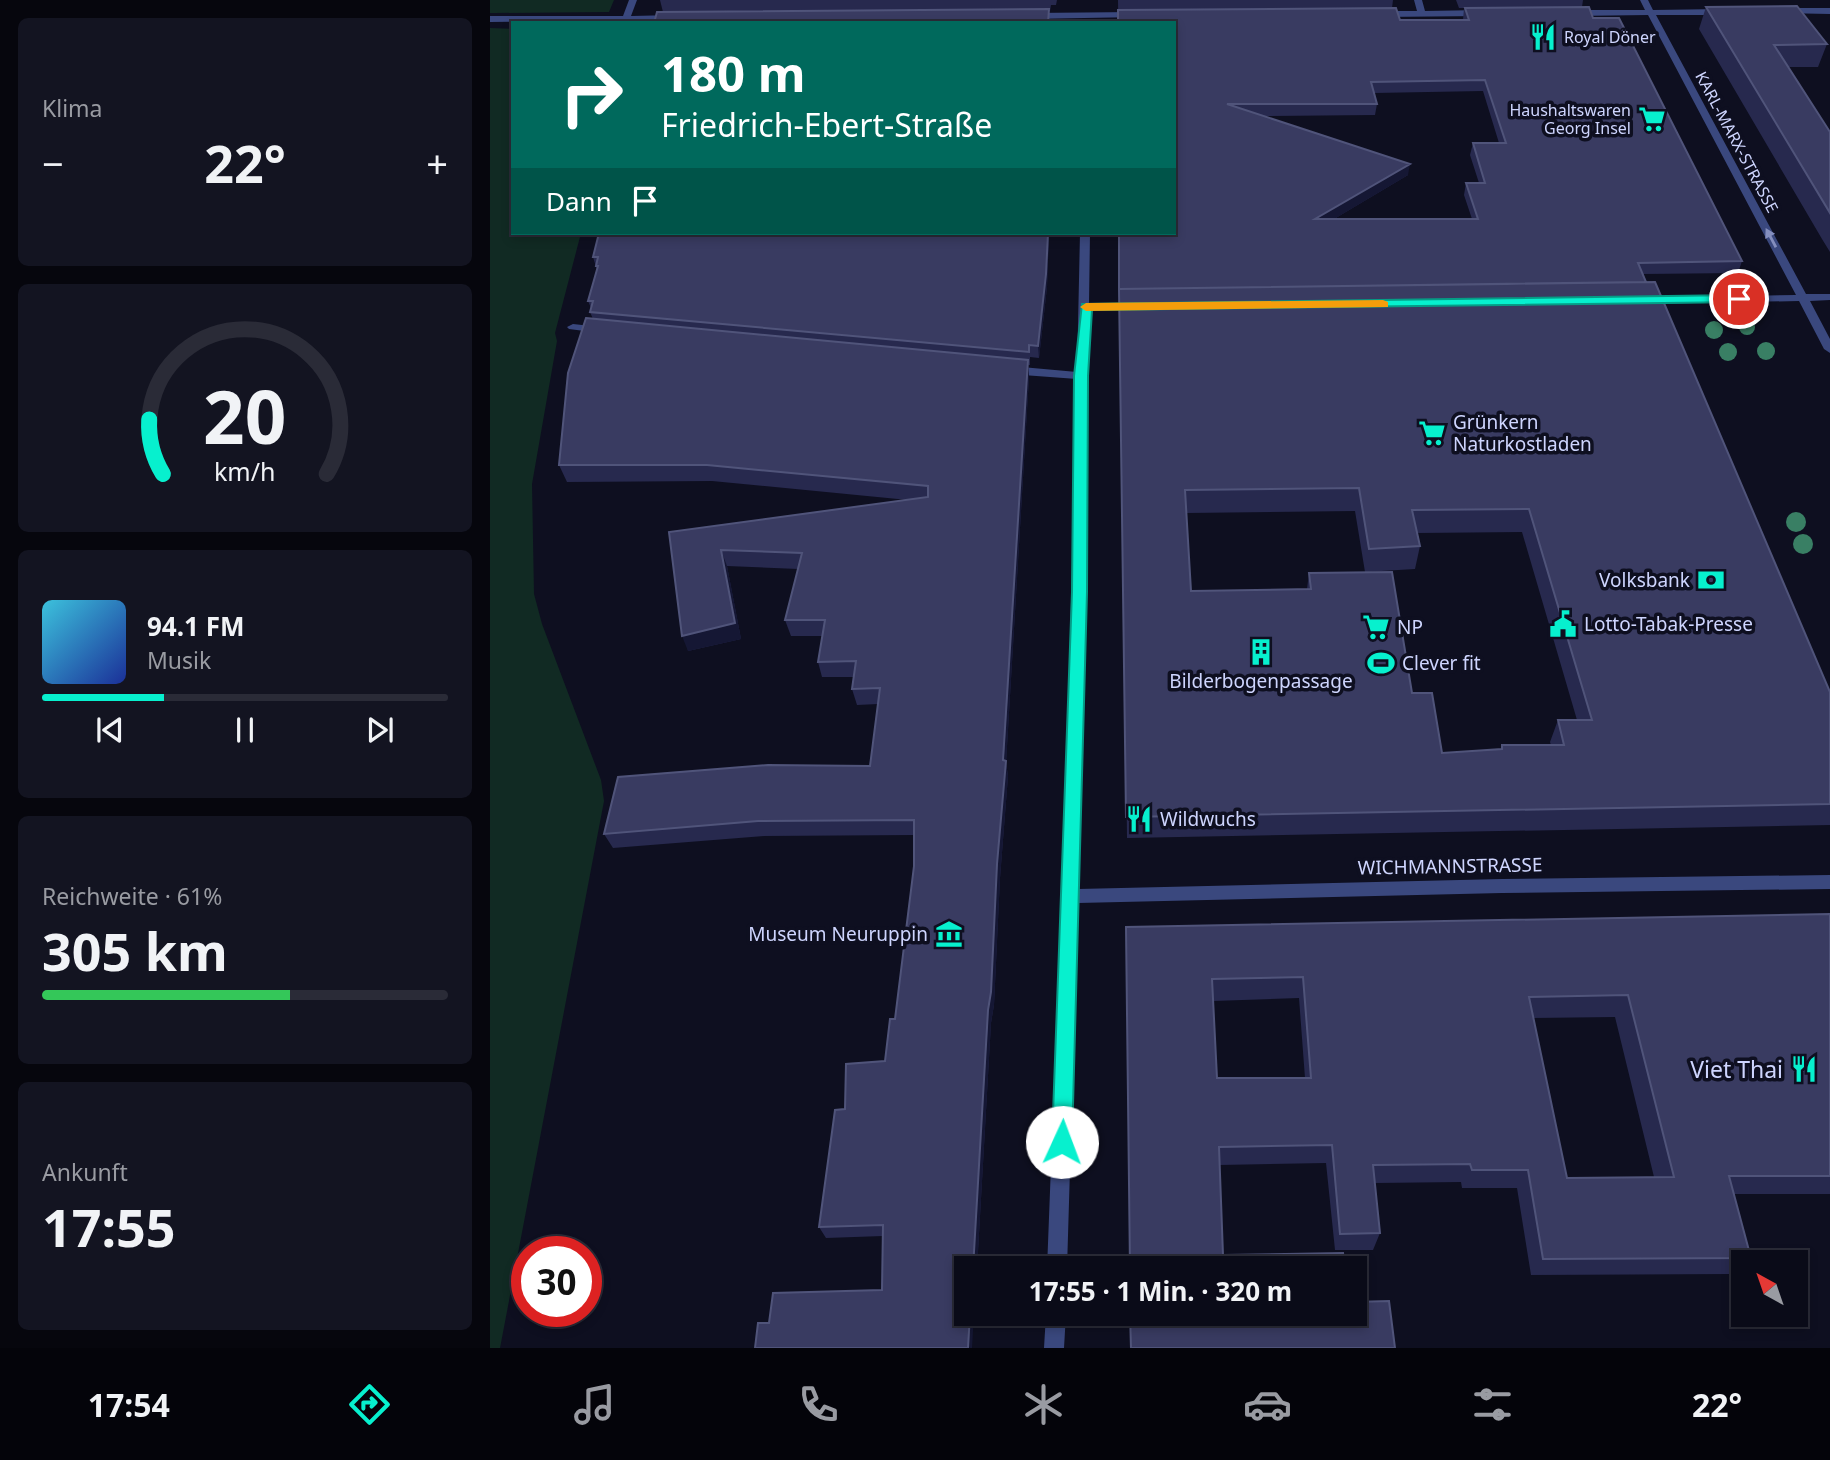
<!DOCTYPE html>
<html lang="de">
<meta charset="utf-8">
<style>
body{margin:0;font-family:"Noto Sans",sans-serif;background:#131421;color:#f1f3f6;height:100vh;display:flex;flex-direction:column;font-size:26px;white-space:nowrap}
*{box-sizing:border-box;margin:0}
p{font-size:23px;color:#999ba2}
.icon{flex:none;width:38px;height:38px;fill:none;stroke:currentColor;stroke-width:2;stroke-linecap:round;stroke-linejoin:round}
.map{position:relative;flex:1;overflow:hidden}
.side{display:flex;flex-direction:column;gap:18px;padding:18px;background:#06060d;width:490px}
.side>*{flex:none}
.guide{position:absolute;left:21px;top:21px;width:665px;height:214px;border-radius:0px;box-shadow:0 4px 10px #0003,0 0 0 2px #2a2b37;background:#00695c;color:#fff;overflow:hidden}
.needle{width:46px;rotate:320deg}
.controls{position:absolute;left:1241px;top:1250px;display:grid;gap:14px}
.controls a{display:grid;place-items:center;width:77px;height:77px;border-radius:0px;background:#0a0b18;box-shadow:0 4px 10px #0003,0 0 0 2px #2a2b37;font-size:35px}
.speed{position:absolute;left:21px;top:1236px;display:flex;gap:14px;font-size:35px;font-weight:700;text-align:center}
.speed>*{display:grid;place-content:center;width:91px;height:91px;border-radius:50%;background:#0a0b18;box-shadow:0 4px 10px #0003,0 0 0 2px #2a2b37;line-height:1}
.speed .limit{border:10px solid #d22;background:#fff;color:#111}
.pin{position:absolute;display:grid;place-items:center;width:60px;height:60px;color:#fff;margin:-30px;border:4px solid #fff;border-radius:50%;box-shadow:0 2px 7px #0007}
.me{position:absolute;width:77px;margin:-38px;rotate:2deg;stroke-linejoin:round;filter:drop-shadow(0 0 5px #0008)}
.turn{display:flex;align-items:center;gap:24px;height:147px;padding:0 35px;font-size:32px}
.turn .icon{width:91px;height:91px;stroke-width:2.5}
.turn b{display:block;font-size:49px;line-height:60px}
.then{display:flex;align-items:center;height:66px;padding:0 35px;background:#0003;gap:14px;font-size:26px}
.big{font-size:52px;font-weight:700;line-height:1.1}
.side .tile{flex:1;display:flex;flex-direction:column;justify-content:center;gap:10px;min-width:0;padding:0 24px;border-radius:10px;background:#131421}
.side .dial{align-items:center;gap:0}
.dial svg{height:182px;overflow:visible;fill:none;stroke:#2a2b37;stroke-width:7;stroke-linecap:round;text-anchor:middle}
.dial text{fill:#f1f3f6;stroke:none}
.song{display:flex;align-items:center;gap:21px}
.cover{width:84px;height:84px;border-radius:10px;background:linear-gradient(135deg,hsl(190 70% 55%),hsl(230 70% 35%))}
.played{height:7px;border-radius:4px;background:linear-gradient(90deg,#07f0ce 30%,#2a2b37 30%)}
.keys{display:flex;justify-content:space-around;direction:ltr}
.heat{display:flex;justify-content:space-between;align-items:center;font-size:38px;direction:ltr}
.charge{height:10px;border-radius:5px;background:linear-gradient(90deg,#34c759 61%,#2a2b37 0)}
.trip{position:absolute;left:464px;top:1256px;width:413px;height:70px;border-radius:0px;background:#0a0b18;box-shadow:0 4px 10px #0003,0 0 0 2px #2a2b37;font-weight:700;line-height:70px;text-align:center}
.menu{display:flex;height:112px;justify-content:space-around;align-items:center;background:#04040a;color:#999ba2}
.menu .icon{width:49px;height:49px}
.menu .current{color:#07f0ce}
.menu b{font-size:32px;color:#f1f3f6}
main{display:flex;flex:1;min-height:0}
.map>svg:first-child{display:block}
</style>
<main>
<section class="side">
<div class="tile"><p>Klima</p>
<div class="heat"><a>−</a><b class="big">22°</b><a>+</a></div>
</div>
<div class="tile dial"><svg viewBox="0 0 100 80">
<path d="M14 69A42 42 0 1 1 86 69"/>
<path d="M14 69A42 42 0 0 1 8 45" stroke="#07f0ce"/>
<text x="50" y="56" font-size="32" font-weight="700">20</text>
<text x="50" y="72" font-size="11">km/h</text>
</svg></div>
<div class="tile">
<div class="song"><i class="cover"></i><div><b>94.1 FM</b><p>Musik</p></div></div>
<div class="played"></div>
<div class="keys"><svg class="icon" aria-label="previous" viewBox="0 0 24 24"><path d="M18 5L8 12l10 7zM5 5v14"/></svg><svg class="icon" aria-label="pause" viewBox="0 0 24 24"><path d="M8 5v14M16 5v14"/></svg><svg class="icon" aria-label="next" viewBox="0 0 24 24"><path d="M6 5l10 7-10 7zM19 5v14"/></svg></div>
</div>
<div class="tile"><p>Reichweite · 61%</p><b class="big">305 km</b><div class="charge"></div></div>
<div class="tile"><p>Ankunft</p><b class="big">17:55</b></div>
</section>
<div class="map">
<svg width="1340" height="1348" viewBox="0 0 1340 1348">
<rect width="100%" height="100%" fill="#0e0f20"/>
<path fill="#112a23" d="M0,0H124L119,12L5,13H0Z
M0,28L23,29V233H91L65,333L67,341L42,484L44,594L52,624L111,780L114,801L10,1348H0Z"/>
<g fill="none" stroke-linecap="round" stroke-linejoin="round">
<path fill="#3a487e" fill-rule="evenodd" d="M139,0H147L141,16L184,15L188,18L184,21H139L138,23H130L131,21L0,22V16H133Z
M924,0H932L935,11L993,10L997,13L993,16L890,17L886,14L890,11H927Z
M1150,0H1158L1163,10L1231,9L1235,12L1231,15H1166L1316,294H1340V300L1320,301L1340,339V353L1334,349L1309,301L1156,304L1151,301L1156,298L1306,295L1158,15L1083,16L1079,13L1083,10H1155Z
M1293,8H1340V14L1290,13L1289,11Z
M646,12L650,15L649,17L540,19L536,16L540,13Z
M590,233H600L599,304L649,303L654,306L649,309L599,310L588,889L1012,879L1340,875V889L1012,893L588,903L577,1269H557L577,751L587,379L520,374L514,370L520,366L587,372Z
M83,324L110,327L116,330L110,333L79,329L77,327Z
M556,1314H576L574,1348H554Z"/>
</g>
<g fill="#397f64">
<circle cx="1257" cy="327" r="8"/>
<circle cx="1224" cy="330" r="9"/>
<circle cx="1276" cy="351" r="9"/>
<circle cx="1238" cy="352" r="9"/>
<circle cx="1306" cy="522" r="10"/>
<circle cx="1313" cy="544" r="10"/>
</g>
<path fill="#27294e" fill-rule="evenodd" d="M170,0H567L566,5H561L560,11H559V23H164L173,12Z
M628,0H903L902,8L910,20H973L974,8H969L966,0H1093L1092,7L1103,18L1252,261L1248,273L1153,274L1340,692V825L637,838ZM993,91L1009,143H983L980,155L989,183H976L974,195L982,219H844L918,175L772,116L885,115L887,104L884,93ZM865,511L875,572L925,569L930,546L927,533L1032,532L1087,720H1068L1060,742L1061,745H1012L1010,750L952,753L922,693L819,573L817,589L701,591L696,513Z
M1216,7L1337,44L1328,67H1298L1340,132V252L1332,239L1209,29Z
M109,233H559L557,287L549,358L540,357V365H538L539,377L516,763L518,776L510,878L504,1005L501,1023L487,1269L279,1323L392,1290L393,1236L336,1238L329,1227L355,1109L395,1061L405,1019L424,866V835L274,836L123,848L114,834L380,766L388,704L367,705L362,689L364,677H332L328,662L332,636H301L295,620L308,569L237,566L251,639L198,651L179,532L418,500L222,481L77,482L69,465L103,319L100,312L101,308L98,301L107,270L103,257Z
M1340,914V1194H1244L1261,1258L1256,1262H1253V1264L1242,1274L1041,1275L1027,1188H972L971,1182L885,1183L890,1233L883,1250H845L836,1163L729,1165L640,1269L636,927ZM809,998L815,1078H727L723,1001ZM1125,1017L1164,1177L1077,1178L1043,1018Z"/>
<path fill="#151734" d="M920,164L918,175L824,231L825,219Z
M558,233H559L557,287L549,358L548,346Z
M538,360L539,377L516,763L518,776L510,878L504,1005L501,1023L487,1269H483Z
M231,550L237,566L251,639L198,651L192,636Z
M480,1314H484L482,1348H478Z"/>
<path fill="#393b61" stroke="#50547a" stroke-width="2" fill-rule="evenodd" d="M1307,6L1337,44L1284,45L1340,132V213L1216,7Z
M1099,7L1103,18H1129L1252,261L1148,263L1156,282L629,289V233H684V23H628V10L906,8L910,20H979L975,8ZM995,80L1016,143H983L995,183H976L988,219H825L920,164L737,104H887L881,82Z
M559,9L558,23H164L167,12Z
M109,233H558L556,274L548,346L539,345V352L100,312L103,301H98L108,266H106L108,257H103Z
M1165,282L1340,692V804L636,817L629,289ZM869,488L879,549L930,546L922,510L1039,509L1102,720H1068L1074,745H1012V749L952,753L942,693H922L902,572L819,573L821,589L701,591L695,490Z
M96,318L538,360L513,760L516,761L507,864L501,992L498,1010L483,1269H476V1314H480L478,1348H265L268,1323H279L283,1293L392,1290L393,1225L329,1227L345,1110L355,1109L356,1064L395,1061L400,1019H405L424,866V820L268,821L114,834L128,777L278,765L380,766L390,688L362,689L366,661L328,662L335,620H295L312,553L231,550L245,623L192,636L179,532L438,497V486L217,465H69L78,373Z
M1340,914V1176H1239L1261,1258L1053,1259L1038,1170H982L980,1164L883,1165L890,1233L850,1234L842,1145L729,1147L733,1255L853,1253L855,1269H640L636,927ZM813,977L821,1078H727L722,979ZM1138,995L1184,1177L1077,1178L1039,997Z
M899,1301L905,1348H641L640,1314H864V1302Z"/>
<defs><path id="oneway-solid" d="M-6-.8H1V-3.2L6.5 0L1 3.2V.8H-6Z" transform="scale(1.75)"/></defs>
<use fill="#848ebe" href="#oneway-solid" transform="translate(1281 238) rotate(-118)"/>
<path fill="#07f0ce" stroke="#059c86" stroke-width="2" d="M1249,295L1255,299L1253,302L602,310L598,376L597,592L582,1142L579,1149L572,1152L565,1149L562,1142L582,592L584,376L592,304Z"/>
<path fill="#f59e0b" d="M893,300L898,302V307L596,311L590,307L596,303Z"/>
<defs>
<symbol id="restaurant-bare" viewBox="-9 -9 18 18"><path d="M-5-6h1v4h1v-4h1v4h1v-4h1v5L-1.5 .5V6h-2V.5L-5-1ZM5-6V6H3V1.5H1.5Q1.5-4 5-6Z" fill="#07f0ce" stroke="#0e0f20" stroke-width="2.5" paint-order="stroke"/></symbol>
<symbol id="supermarket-bare" viewBox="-9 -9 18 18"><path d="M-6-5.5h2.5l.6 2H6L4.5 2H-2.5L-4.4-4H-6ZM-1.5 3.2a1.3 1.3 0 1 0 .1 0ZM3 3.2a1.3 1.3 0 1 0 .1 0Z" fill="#07f0ce" stroke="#0e0f20" stroke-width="2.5" paint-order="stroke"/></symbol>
<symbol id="bank-bare" viewBox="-9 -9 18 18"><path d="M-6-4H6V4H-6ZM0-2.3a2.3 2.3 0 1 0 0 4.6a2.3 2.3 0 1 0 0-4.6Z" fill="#07f0ce" stroke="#0e0f20" stroke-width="2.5" paint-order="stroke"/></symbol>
<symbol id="civic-bare" viewBox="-9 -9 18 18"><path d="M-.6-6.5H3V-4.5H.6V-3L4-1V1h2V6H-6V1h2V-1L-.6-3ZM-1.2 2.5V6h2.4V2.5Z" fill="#07f0ce" stroke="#0e0f20" stroke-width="2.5" paint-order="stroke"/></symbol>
<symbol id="building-bare" viewBox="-9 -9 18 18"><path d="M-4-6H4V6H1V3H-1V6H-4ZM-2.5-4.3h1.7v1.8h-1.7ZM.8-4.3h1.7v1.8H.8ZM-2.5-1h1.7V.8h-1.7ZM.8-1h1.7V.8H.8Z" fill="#07f0ce" stroke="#0e0f20" stroke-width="2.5" paint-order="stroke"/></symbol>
<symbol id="stadium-bare" viewBox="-9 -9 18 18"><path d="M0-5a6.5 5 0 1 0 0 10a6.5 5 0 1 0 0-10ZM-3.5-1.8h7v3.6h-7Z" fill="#07f0ce" stroke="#0e0f20" stroke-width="2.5" paint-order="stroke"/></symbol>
<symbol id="museum-bare" viewBox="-9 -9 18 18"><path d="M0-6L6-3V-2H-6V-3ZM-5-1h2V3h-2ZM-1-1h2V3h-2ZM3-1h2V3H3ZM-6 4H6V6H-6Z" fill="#07f0ce" stroke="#0e0f20" stroke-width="2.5" paint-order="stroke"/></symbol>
</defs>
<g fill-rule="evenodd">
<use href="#restaurant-bare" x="1034" y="18" width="38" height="38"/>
<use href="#supermarket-bare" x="1143" y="100" width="38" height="38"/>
<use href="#supermarket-bare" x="923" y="414" width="38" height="38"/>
<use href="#bank-bare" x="1202" y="561" width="38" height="38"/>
<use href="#civic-bare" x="1054" y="605" width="38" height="38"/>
<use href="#supermarket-bare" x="867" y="608" width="38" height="38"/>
<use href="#building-bare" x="752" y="633" width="38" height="38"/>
<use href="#stadium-bare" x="872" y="644" width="38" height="38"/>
<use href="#restaurant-bare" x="630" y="800" width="38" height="38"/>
<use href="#museum-bare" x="440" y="915" width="38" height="38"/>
<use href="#restaurant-bare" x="1295" y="1050" width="38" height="38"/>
</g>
<g text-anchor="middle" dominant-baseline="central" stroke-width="7" stroke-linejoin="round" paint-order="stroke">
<g font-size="16" fill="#ced5fe" stroke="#0e0f20" text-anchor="start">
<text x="1074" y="37">Royal Döner</text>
<text x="1141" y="110" text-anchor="end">Haushaltswaren<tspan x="1141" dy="18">Georg Insel</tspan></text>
</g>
<g font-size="16" fill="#ced5fe" stroke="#0e0f20">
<text transform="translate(1247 142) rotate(62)">KARL-MARX-STRASSE</text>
</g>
<g font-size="19" fill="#ced5fe" stroke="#0e0f20" text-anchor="start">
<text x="963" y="422">Grünkern<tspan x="963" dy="22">Naturkostladen</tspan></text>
<text x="1200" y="580" text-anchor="end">Volksbank</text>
<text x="1094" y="624">Lotto-Tabak-Presse</text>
<text x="907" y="627">NP</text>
<text x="912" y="663">Clever fit</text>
<text x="771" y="681" text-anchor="middle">Bilderbogenpassage</text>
<text x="670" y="819">Wildwuchs</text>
<text x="438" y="934" text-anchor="end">Museum Neuruppin</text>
</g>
<g font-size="19" fill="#ced5fe" stroke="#0e0f20">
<text transform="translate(960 866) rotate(-1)">WICHMANNSTRASSE</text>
</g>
<g font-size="23" fill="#ced5fe" stroke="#0e0f20" text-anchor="end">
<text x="1293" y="1069">Viet Thai</text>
</g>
</g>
</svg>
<div class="controls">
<a><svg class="needle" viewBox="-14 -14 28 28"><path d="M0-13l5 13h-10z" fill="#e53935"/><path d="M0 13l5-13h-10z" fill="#999ba2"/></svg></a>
</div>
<div class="speed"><div class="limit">30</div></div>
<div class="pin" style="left:1249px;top:299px;background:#d93025"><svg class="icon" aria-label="arrive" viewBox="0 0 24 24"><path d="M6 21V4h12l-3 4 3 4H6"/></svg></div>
<svg class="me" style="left:572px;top:1142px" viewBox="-20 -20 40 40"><circle r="19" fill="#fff"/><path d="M0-13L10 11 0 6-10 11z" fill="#07f0ce"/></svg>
<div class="trip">17:55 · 1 Min. · 320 m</div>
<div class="guide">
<div class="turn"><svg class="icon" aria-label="right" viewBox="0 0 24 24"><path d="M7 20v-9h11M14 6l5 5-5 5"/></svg><div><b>180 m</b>Friedrich-Ebert-Straße</div></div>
<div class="then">Dann<svg class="icon" aria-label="arrive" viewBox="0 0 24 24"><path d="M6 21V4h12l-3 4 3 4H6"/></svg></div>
</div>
</div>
</main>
<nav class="menu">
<b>17:54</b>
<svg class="icon current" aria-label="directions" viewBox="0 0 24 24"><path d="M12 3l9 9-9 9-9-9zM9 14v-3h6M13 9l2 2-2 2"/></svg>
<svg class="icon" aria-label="music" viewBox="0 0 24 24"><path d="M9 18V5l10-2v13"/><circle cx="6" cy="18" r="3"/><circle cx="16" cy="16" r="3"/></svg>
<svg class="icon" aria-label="phone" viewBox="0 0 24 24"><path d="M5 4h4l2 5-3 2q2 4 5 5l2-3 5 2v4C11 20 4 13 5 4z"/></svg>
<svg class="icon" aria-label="climate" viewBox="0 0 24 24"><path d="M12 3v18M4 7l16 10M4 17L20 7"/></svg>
<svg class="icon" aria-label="car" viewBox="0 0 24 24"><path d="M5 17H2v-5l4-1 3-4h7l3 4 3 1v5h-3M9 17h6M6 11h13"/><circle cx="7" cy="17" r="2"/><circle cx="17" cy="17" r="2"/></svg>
<svg class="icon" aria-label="filters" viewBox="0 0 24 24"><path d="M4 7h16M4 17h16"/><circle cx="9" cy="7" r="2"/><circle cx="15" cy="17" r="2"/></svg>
<b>22°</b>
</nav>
